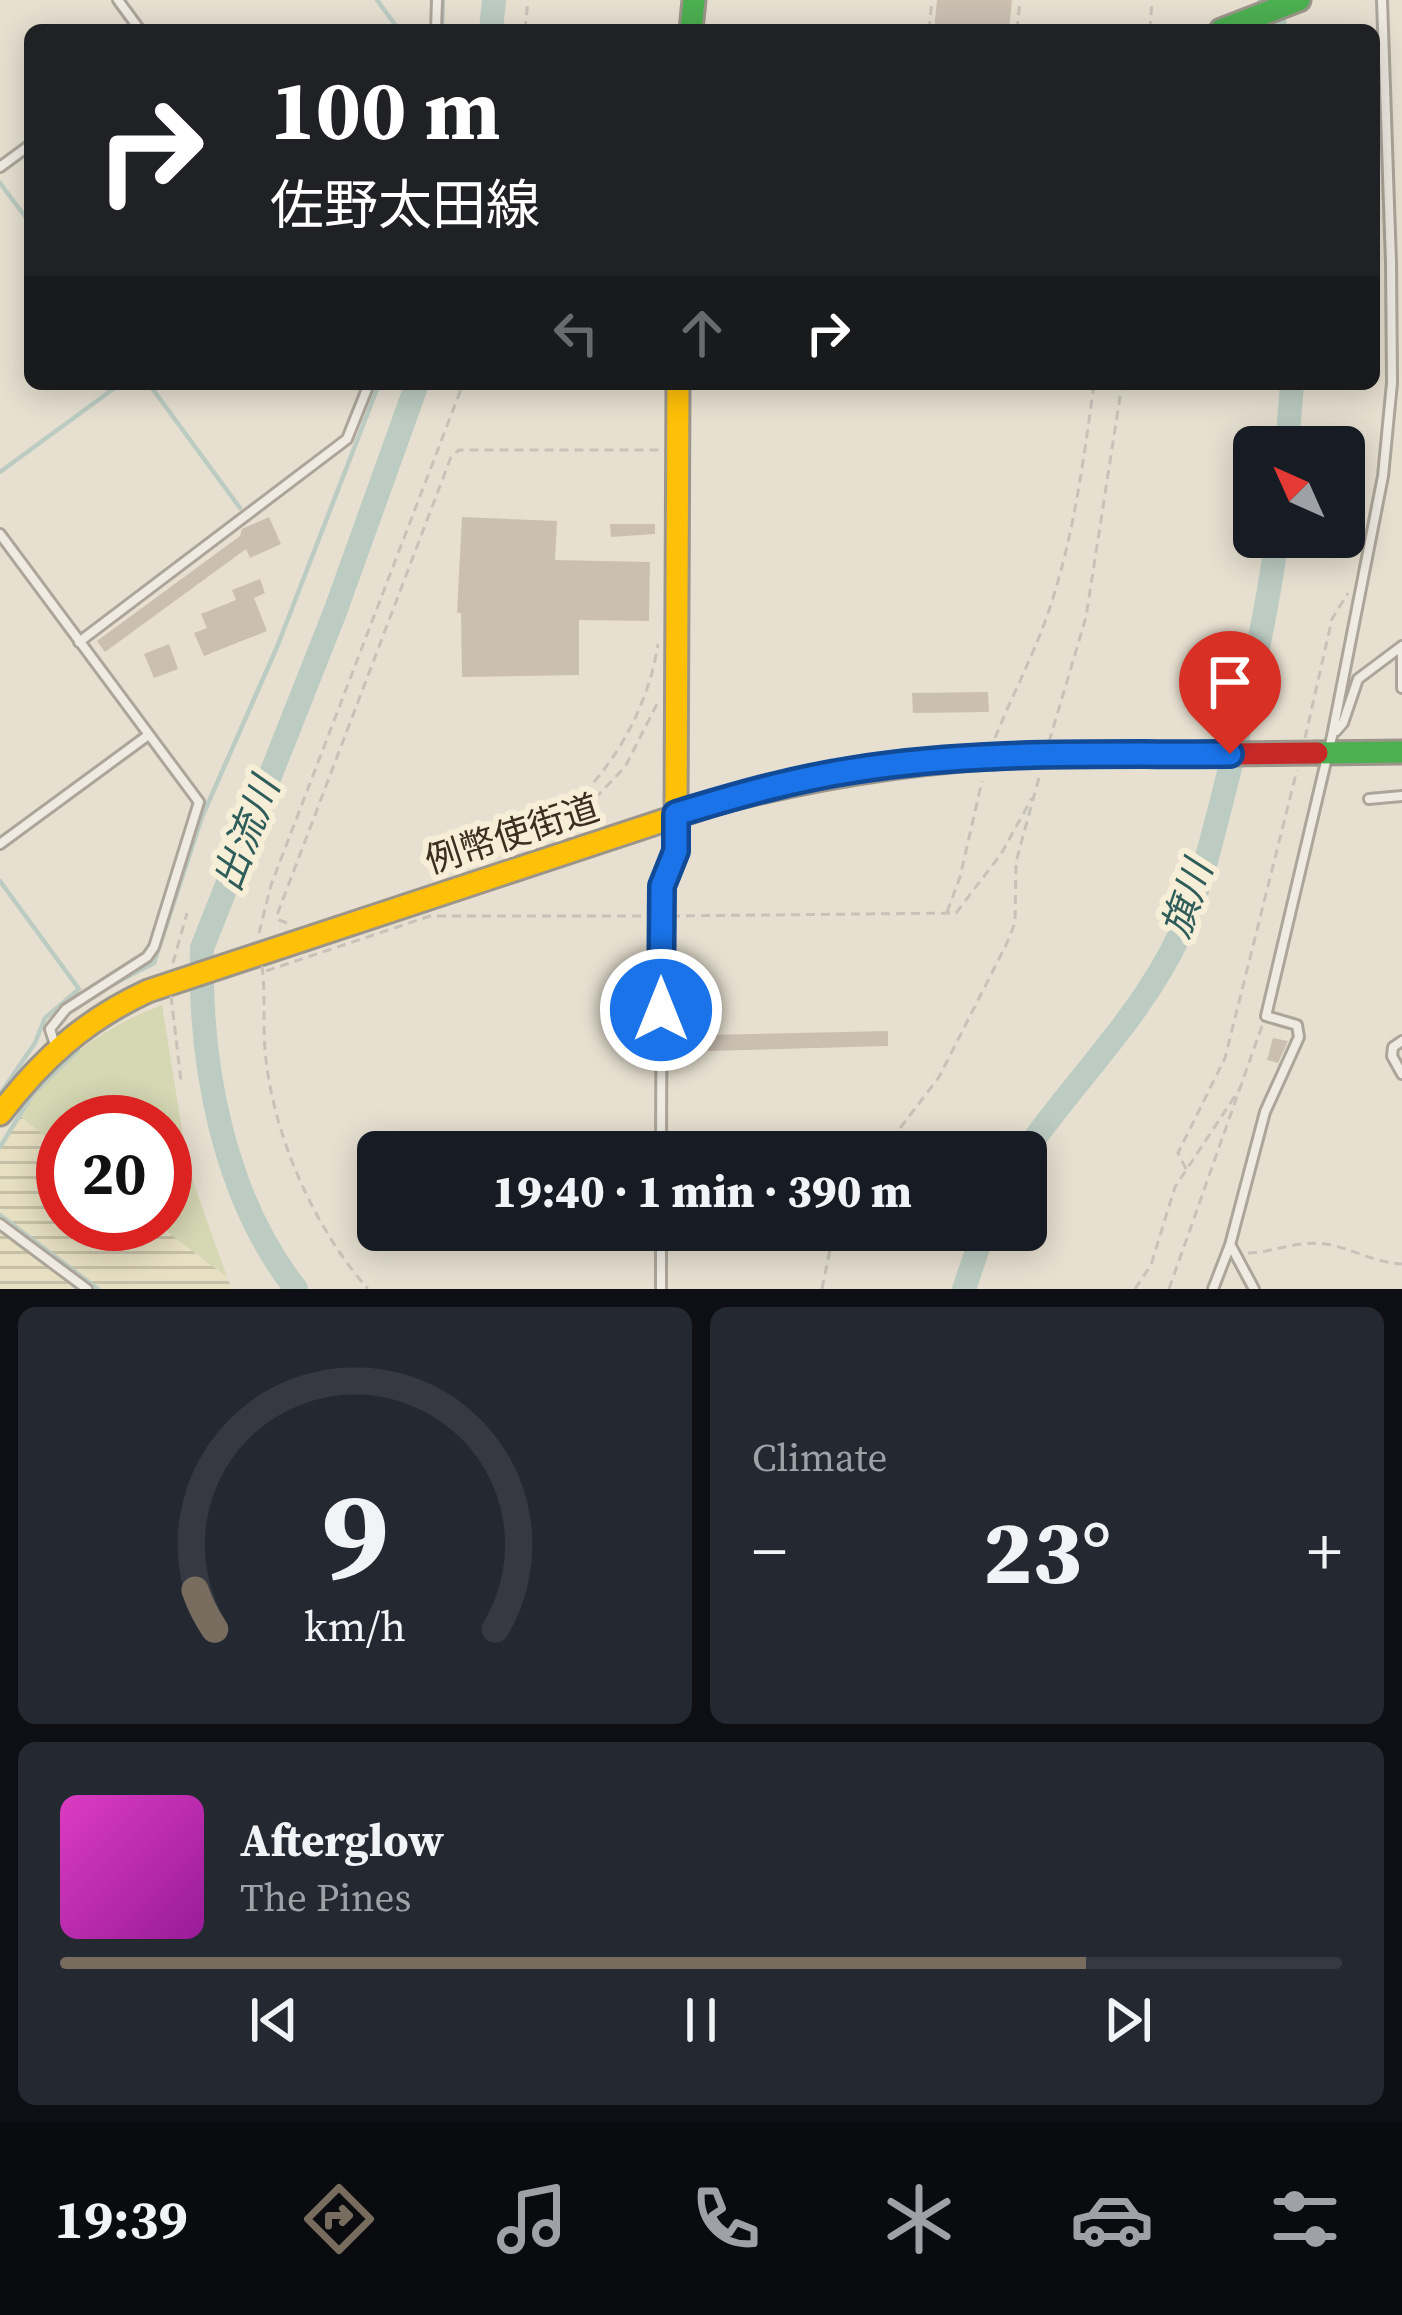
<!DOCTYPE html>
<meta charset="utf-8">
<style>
body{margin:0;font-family:"Source Serif 4","Noto Sans JP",serif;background:#242831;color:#f1f3f6;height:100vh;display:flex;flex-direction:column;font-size:45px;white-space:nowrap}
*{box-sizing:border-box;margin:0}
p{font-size:39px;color:#9ea1a6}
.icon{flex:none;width:66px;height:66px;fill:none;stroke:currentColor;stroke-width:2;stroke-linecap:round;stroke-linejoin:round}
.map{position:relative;height:1289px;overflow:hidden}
.side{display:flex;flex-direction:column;gap:18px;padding:18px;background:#0d0f14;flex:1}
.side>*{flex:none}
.hud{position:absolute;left:24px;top:24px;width:1356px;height:366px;border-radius:18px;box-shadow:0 6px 30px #0003;background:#202124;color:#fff;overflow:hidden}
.needle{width:78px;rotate:315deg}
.tools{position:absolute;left:1233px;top:426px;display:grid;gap:24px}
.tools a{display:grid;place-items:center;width:132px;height:132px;border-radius:18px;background:#171b24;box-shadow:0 6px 30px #0003;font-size:60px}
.speed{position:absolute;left:36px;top:1095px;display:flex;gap:24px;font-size:60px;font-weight:700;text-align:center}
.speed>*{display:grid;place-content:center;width:156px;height:156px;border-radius:50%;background:#171b24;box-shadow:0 6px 30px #0003;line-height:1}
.speed .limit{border:18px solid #d22;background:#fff;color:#111}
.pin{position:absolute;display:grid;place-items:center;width:102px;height:102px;color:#fff;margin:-123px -51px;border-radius:50% 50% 50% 0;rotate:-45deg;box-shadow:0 0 12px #0007}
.pin .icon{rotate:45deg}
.me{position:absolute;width:132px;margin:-66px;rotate:0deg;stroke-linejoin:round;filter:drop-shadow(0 0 9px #0008)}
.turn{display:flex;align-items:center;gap:42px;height:252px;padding:0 48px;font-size:54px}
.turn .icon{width:156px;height:156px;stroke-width:2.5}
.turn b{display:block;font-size:84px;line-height:102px}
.lanes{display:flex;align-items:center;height:114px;padding:0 48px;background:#0003;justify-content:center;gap:60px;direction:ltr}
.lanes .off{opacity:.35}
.big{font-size:90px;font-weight:800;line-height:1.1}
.side .card{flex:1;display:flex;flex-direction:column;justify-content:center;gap:18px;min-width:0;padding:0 42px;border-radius:18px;background:#242831}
.side .dial{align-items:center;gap:0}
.dial svg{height:312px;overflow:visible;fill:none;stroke:#363941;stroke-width:7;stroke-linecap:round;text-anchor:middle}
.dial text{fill:#f1f3f6;stroke:none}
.song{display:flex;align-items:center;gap:36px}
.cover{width:144px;height:144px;border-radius:18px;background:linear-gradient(135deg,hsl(310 70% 55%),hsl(300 70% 35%))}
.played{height:12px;border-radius:6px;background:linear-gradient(90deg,#786c5e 80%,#363941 80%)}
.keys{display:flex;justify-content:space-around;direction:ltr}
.heat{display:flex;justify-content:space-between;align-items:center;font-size:66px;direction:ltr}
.side .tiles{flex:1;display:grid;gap:18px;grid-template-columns:1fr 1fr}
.card:last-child{grid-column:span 2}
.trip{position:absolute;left:357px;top:1131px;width:690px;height:120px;border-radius:18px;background:#171b24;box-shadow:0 6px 30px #0003;font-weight:800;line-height:120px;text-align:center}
.menu{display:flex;height:192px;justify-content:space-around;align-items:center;background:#090b0e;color:#9ea1a6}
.menu .icon{width:84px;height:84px}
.menu .on{color:#786c5e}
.menu b{font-size:54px;color:#f1f3f6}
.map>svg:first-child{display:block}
</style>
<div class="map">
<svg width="1402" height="1289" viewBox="0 0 1402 1289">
<defs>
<pattern id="farmland-rules" width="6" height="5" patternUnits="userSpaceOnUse" patternTransform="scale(3)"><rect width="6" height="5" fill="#e6dfc2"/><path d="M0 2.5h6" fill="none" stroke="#c6c0a6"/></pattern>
</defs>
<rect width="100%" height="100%" fill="#e7e0d1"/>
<path fill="url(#farmland-rules)" d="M19,1115L63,1151V1224H157L227,1277L232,1289H98L0,1215V1147Z
M0,1233L43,1263L77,1289H0Z"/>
<path fill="#d6d7b3" d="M162,1005L188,1167L227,1277L157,1224H165V1122H63V1151L19,1115C52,1064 105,1026 162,1005Z"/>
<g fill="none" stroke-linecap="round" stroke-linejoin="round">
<path stroke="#bcccc2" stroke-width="4.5" d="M377,0L399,30
M442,30L443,0
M0,183L30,223
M149,384L240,508
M0,472L120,384
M0,881L79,989L45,1018L35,1043L0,1094
M104,989L154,963L202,817L277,647L379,384
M0,1147L32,1095L78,1050
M0,1215L98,1289"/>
<path stroke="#bcccc2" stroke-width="24" d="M1269,0L1276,30
M491,30L494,0
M1287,447L1292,384
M1025,1152C1075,1080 1141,1017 1179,936C1201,889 1212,838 1225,788C1246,704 1266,622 1277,537
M296,1289C223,1196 199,1063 202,948L335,612L417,384
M964,1289L984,1230"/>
</g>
<path fill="#cbbfb2" d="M937,0H1012L1009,30H934Z
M269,517L281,544L250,558L246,549L105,652L97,641L240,536L242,529Z
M462,517L557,521L555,560L650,562L649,621L579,620V675L462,677L461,613H457Z
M610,524H655V534L611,537Z
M260,579L265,593L254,598L267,631L204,656L194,633L207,628L201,614L236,600L232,590Z
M169,644L178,669L154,678L144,654Z
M988,692L989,712L913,713L912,693Z
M888,1031V1046L708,1051V1035Z
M1273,1038L1288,1041L1278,1063L1267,1060Z"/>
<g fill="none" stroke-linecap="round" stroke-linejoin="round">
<defs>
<path id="lane" d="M118,0L140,30
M436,30L437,0
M0,167L30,145
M0,534L199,802L154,947L147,957L66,1009L50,1029L55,1045
M79,642L347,439L369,384
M1402,647V688
M1336,731L1343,723L1358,679L1402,646
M1369,799L1402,796
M0,844L147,736
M1402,1041L1393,1047L1392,1056L1402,1074
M661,1152L662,886L676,851V821
M0,1224L87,1289
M1231,1246L1254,1289
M661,1289V1230
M1213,1289L1230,1245L1265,1112L1299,1037L1297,1025L1266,1016L1332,736L1383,476L1392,383L1391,263L1382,0"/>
<path id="fast" d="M691,30L694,0
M1221,30L1299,0
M1317,753L1402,752"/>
<path id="slow" d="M676,814L678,384
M0,1114C42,1059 85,1020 148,991L720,802"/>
<path id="jam" d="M720,802C832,773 941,756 1057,756"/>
</defs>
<use href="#lane" stroke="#ada599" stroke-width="14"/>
<use href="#fast" stroke="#9c958a" stroke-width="27"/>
<use href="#slow" stroke="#9c958a" stroke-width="27"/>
<use href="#jam" stroke="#9c958a" stroke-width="27"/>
<path stroke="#c8c2b9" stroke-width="3" stroke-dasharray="9 6" stroke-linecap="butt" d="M525,30L528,0
M929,30L932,0
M1017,30L1020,0
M1150,30L1152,0
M995,738C1011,698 1031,660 1046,619C1073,543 1083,464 1094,384
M1305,738L1332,619L1348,593
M1049,742L1086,617L1122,384
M564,831L625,767L659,700
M513,848C589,808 645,728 658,644
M947,912L960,877L982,781
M671,916L956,913L1001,854L1032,798
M287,923L279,920L277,915L451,457L459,450H660
M259,933L271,885L463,384
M173,963L187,913
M262,966C266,997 262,1029 266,1060C275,1139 315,1229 368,1289
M266,971L430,916H649
M171,996L181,1081
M882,1152L939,1077L1006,945L1015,923L1016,862L1040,774
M1186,1169L1178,1153L1225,1058L1297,770
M1248,1253C1275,1252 1298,1240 1326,1244C1351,1248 1372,1262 1402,1264
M822,1289L834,1230
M1135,1289L1151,1265L1175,1187L1239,1090
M1169,1289L1263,1023"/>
<use href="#lane" stroke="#efebe3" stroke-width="8"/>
<use href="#fast" stroke="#4caf50" stroke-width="21"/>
<use href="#slow" stroke="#ffc107" stroke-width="21"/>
<use href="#jam" stroke="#c62828" stroke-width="21"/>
<defs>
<path id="jam-bridge" d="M1057,756L1317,753"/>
</defs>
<use href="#jam-bridge" stroke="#9c958a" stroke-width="27" stroke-linecap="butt"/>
<use href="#jam-bridge" stroke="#c62828" stroke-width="21"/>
</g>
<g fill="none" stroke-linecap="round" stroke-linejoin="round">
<defs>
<path id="route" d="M661,1010L662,886L676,851V814C735,796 794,779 854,770C978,750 1105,755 1230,754"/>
</defs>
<use href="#route" stroke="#114b97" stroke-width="30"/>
<use href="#route" stroke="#1a73e8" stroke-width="21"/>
</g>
<g text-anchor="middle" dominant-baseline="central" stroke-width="12" stroke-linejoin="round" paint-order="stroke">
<g font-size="36" fill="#3d2e20" stroke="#f7eed8">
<text transform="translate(512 834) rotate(-18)">例幣使街道</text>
</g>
<g font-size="39" font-style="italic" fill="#2f5d5a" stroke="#f7eed8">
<text transform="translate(246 834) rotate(-69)">出流川</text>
<text transform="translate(1187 899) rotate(-71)">旗川</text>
</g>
</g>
</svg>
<div class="tools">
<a><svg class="needle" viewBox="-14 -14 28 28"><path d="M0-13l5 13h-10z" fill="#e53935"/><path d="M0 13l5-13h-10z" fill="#9ea1a6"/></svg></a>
</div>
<div class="speed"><div class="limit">20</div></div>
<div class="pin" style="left:1230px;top:754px;background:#d93025"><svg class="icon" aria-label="arrive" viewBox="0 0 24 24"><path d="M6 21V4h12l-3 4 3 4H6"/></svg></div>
<svg class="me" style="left:661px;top:1010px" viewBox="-20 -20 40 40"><circle r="17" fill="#1a73e8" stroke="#fff" stroke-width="3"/><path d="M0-11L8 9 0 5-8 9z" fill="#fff"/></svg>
<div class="trip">19:40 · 1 min · 390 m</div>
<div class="hud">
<div class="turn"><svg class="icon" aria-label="right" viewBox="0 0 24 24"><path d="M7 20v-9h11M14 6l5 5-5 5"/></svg><div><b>100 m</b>佐野太田線</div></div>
<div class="lanes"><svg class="icon off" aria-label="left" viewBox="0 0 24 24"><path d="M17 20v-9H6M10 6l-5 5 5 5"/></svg><svg class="icon off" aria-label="ahead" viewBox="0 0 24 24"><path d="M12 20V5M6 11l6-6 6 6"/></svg><svg class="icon" aria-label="right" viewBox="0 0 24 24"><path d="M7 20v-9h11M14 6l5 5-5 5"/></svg></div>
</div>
</div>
<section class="side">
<div class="tiles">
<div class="card dial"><svg viewBox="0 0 100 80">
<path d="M14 69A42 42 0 1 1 86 69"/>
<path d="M14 69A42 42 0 0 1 9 59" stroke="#786c5e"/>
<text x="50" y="56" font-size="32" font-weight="700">9</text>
<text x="50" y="72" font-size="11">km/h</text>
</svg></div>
<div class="card"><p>Climate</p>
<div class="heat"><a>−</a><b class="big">23°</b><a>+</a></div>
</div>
<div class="card">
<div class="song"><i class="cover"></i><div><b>Afterglow</b><p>The Pines</p></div></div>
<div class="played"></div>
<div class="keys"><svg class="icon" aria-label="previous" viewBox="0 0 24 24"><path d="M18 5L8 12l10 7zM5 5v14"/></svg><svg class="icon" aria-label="pause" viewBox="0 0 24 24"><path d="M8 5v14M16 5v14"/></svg><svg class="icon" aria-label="next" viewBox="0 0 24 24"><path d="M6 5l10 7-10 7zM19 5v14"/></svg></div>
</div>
</div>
</section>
<nav class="menu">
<b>19:39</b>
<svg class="icon on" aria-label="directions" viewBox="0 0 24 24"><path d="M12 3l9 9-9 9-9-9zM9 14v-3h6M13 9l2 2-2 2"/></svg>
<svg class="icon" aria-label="music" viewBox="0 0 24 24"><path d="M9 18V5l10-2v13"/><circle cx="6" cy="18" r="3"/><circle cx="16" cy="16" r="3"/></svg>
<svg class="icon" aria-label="phone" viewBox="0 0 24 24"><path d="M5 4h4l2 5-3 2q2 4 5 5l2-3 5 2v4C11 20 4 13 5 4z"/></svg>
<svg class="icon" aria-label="climate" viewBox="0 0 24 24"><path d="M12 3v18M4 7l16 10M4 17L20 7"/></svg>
<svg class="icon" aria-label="car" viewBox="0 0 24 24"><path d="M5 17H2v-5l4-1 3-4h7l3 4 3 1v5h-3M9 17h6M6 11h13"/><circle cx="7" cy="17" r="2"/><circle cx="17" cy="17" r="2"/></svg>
<svg class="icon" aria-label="filters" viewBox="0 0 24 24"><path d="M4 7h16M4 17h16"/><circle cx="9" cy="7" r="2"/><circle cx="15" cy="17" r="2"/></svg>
</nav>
